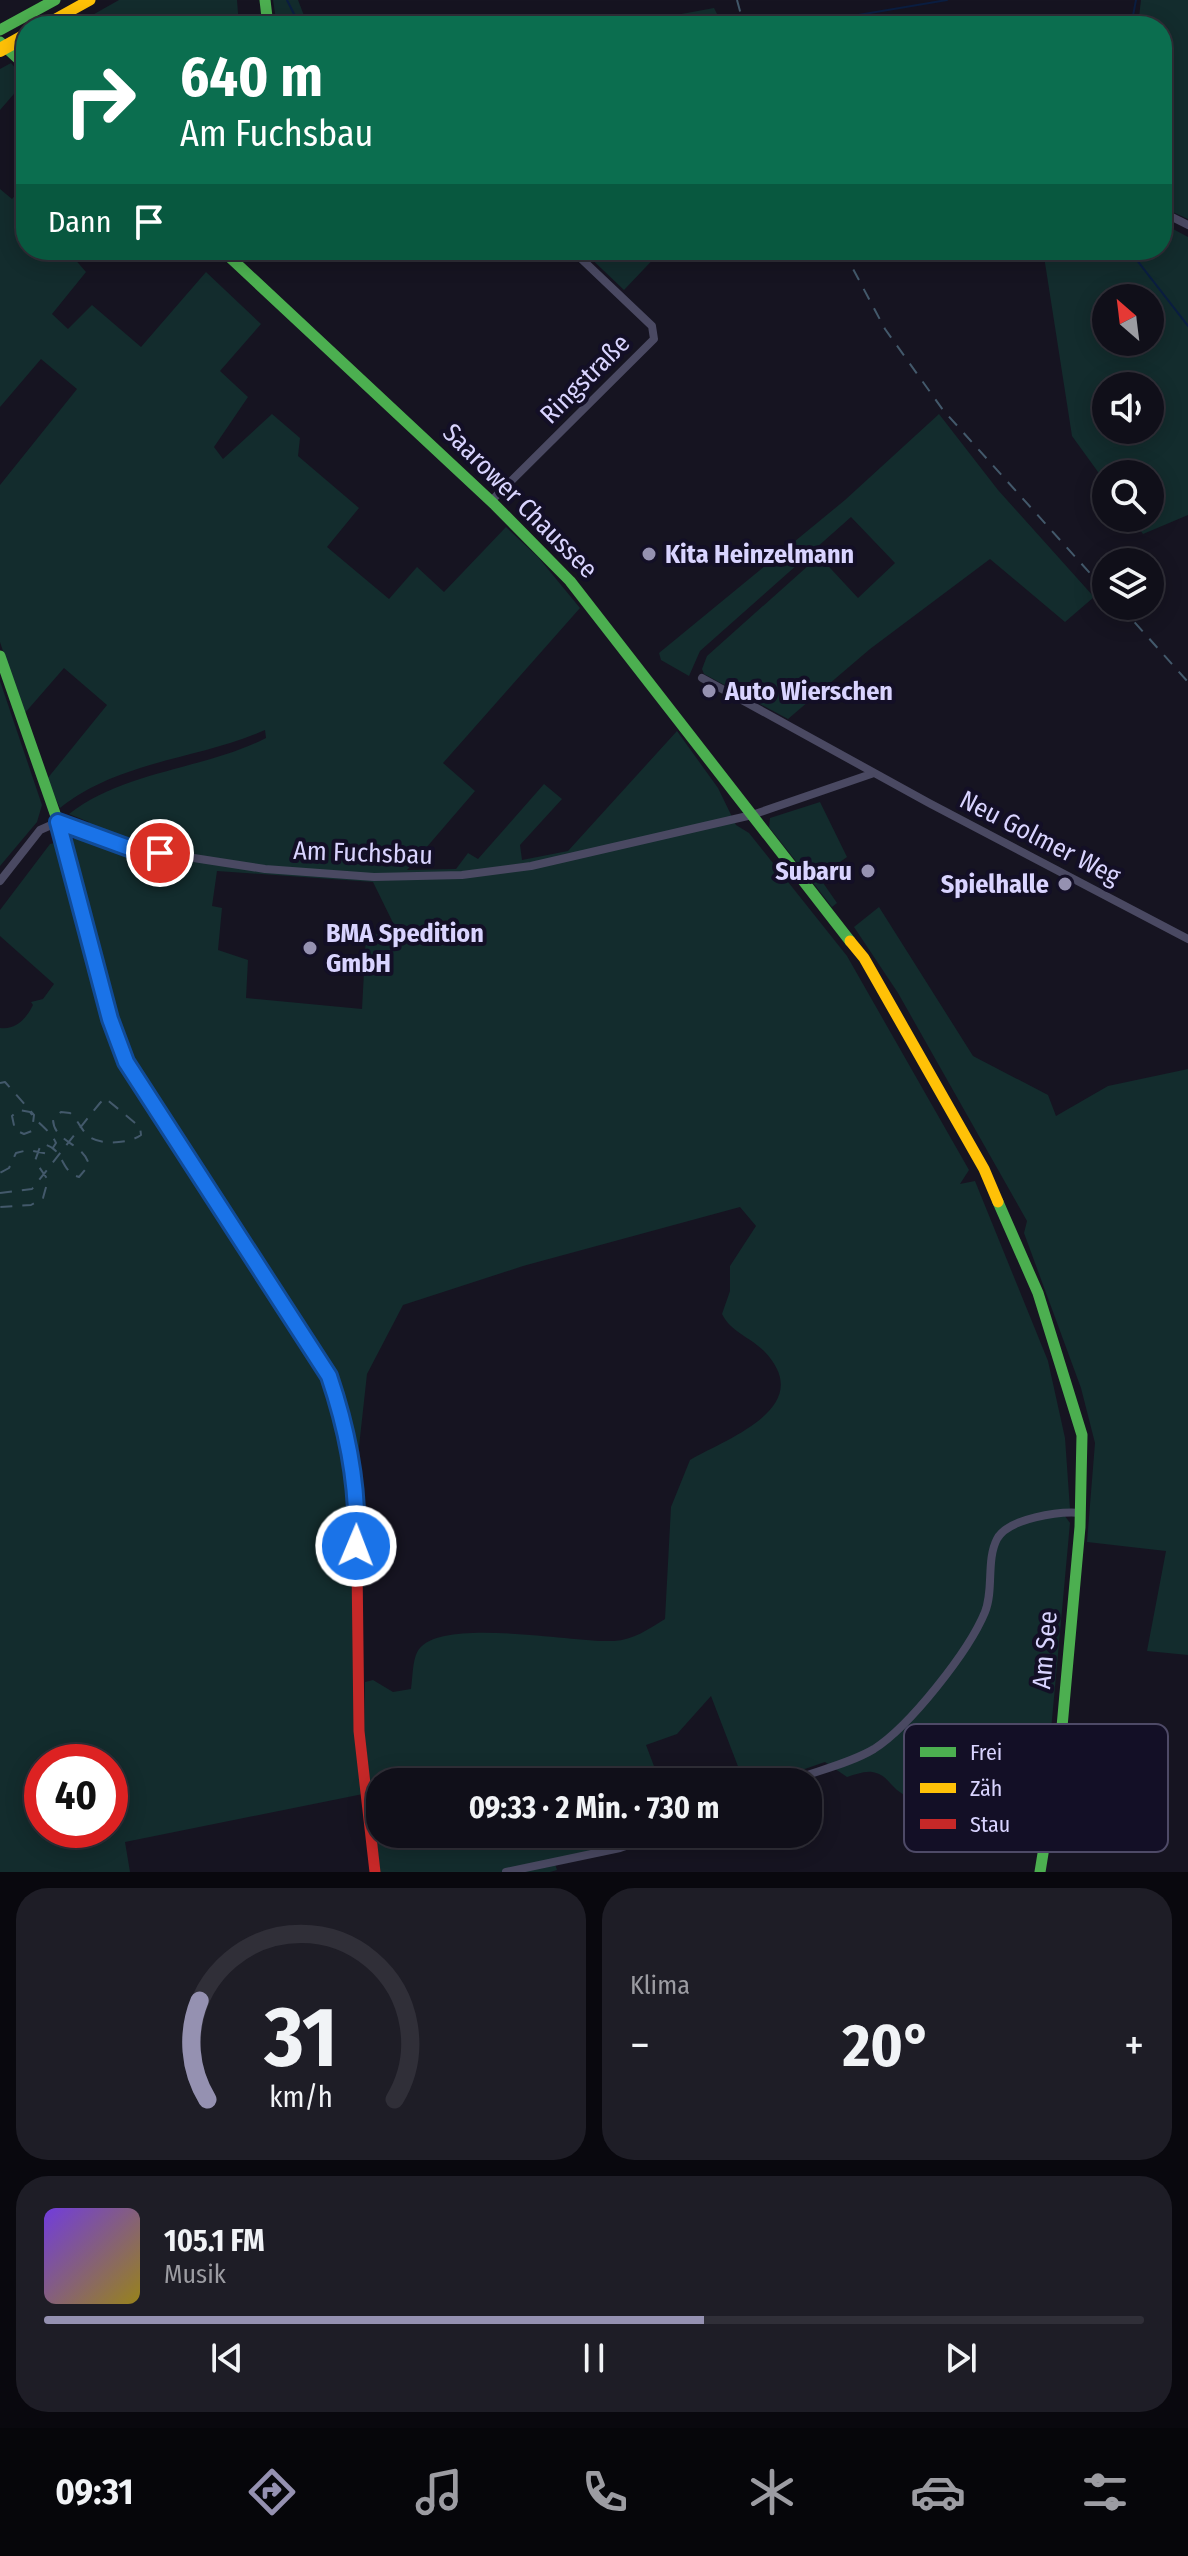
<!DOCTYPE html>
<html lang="de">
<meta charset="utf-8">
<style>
body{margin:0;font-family:"Fira Sans Condensed",sans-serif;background:#1e1d26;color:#f1f3f6;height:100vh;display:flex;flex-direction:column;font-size:30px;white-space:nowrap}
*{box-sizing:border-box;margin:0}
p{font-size:26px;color:#9c9ca2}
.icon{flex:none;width:44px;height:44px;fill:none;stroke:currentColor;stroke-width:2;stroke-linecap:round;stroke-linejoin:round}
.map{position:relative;height:1872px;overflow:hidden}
.side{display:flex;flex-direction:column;gap:16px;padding:16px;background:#09080e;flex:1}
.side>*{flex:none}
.banner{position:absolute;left:16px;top:16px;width:1156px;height:244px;border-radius:32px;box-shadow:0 4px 20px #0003,0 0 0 2px #302f38;background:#0b6e4f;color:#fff;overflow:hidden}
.needle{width:52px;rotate:332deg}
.tools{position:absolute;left:1092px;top:284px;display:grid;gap:16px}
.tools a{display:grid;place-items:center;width:72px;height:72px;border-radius:50%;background:#100f19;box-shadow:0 4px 20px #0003,0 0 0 2px #302f38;font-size:40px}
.speed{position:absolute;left:24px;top:1744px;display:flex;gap:16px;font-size:40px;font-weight:700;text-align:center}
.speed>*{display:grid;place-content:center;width:104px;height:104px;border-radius:50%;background:#100f19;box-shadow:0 4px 20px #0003,0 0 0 2px #302f38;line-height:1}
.speed .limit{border:12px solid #d22;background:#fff;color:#111}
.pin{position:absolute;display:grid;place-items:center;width:68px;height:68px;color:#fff;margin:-34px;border:4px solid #fff;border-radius:50%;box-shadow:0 2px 8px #0007}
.me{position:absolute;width:88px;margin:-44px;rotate:1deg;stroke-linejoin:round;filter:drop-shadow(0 0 6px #0008)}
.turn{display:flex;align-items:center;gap:28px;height:168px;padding:0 32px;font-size:36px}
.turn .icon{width:104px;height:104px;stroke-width:2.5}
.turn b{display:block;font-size:56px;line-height:68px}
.then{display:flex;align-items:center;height:76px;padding:0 32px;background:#0003;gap:16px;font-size:30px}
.big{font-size:60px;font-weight:700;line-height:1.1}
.side .card{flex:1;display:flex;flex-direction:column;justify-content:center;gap:12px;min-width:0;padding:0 28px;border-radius:32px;background:#1e1d26}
.side .dial{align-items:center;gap:0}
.dial svg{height:208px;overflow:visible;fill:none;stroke:#302f38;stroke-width:7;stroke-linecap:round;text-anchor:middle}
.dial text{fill:#f1f3f6;stroke:none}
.song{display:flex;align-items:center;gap:24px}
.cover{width:96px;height:96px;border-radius:12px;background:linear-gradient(135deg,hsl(260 70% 55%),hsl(50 70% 35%))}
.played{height:8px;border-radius:4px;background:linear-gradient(90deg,#9591b1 60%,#302f38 60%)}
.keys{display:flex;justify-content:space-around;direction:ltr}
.heat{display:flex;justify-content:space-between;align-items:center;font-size:44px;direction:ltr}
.side .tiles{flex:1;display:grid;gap:16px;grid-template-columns:1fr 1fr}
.card:last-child{grid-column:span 2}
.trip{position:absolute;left:366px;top:1768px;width:456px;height:80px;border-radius:32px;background:#100f19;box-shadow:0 4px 20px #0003,0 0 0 2px #302f38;font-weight:700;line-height:80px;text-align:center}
.tab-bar{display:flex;height:128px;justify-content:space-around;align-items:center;background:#06060a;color:#9c9ca2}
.tab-bar .icon{width:56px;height:56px}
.tab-bar .on{color:#9591b1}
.tab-bar b{font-size:36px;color:#f1f3f6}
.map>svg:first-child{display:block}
</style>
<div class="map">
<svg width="1188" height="1872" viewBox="0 0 1188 1872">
<rect width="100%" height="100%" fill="#161421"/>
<path fill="#132c2d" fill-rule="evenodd" d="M119,0H237L239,26H73Z
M273,0H298L308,26H277Z
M1141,0H1188V219L1162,207V26H1138Z
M714,8L723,26H616Z
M11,63L26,80L0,110V69Z
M26,183V250H67L86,272L52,314L68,329L92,305L141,347L206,272L261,324L220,371L248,397L214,447L223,459L272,414L300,438L298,456L359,508L327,547L389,599L417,567L444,592L506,527L538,557L580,608L443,763L475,791L407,870L456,869L468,853L478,859L544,784L562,799L520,845L522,860L568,851L677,731L718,788L736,825L749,833L847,956L969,1170L960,1184L975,1181L1048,1361L1065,1438L1070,1509L1062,1512L1070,1523L1049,1752L960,1750L955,1836C941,1809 919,1807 897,1790C888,1782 885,1774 872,1772C864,1771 854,1775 847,1777L825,1762L767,1782H744L711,1696L677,1734L646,1745L660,1782H380V1834H648L554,1861L557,1870L550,1872H380L364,1732L365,1682L373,1680L393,1692L411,1689C413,1677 412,1657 420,1648C446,1617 575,1643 614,1641C633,1640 649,1629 665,1619L671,1507L690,1460C728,1438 818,1407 764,1351C750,1337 731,1332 722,1314L730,1291V1266L756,1226L740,1207L523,1266L403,1305L367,1374L354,1492L363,1794L125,1842L130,1872H0V1028C16,1030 26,1019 33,1005L31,1002L43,999L54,984L0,936V910L50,844L83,837L89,822L69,814C126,770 203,770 266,738L265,730C198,760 120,760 60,808L47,779L107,705L64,668L24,714L0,642V485L77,389L41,359L0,407V189L12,199ZM217,871L373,882L398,933L366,935L362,1009L246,998L248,960L218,950L222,908L212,906ZM42,1762H110V1830H42Z
M1162,223L1188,237V515L1143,534L1131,518H1150V474H1106V483L1072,436L1043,250H1162ZM1106,298H1150V342H1106ZM1106,386H1150V430H1106Z
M582,250H662L624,290Z
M939,414L998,490L1094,597L1065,622L990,559L870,649L788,719L704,674L702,669L707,656L819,556L858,598L895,563L851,517L700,651L689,676L661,660L659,653L845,500Z
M0,681L42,805L37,822L0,866Z
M820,802L847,857L819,877L837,903L832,907L769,827L770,818Z
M879,907L973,1056L1048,1095L1056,1116L1108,1086L1188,1069V1655L1147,1651L1166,1551L1087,1542L1095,1443L1081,1388L1024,1233L1027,1221L898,993L854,927Z"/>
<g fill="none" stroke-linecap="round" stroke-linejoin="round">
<path stroke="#0b1e41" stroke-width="2" d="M287,0L300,26
M793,26L947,0
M1131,26L1136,0
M1129,250L1188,326"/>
<path stroke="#4a4962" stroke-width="8" d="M1162,212L1188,225
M491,501L654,339L652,326L572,250
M702,678L929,803L1188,939
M0,881L40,830L58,822L129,848L265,869L374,877L462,875L531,866L752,815L874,773
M788,1782C815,1771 849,1764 874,1749C910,1726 969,1651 985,1612C994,1590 986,1560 997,1539C1008,1518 1060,1511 1081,1513
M506,1872L620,1848L661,1834"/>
<path stroke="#4caf50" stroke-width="11" d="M265,0L268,26
M0,30L55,0
M0,42L26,66
M222,250L494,504L570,581L850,941
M0,656L58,822L110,1019L126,1062L329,1376C352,1444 356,1493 357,1564
M998,1202L1038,1293L1082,1435L1080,1527L1060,1749L1040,1872"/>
<path stroke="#ffc107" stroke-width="11" d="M43,26L90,0
M850,941L864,958L984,1169L998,1202"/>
<path stroke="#c62828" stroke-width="11" d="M357,1564L359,1731L375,1872"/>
<path stroke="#43596b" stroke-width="2" stroke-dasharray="12 10" stroke-linecap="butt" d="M737,0L744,26
M843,250L885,329L943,410L1106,591
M1120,606L1188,682
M0,1083L5,1082L34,1115L32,1131L24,1134L15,1130L12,1116L19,1110L30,1112C37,1123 51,1131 56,1143L49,1154L28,1150L16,1153L9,1168L0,1173
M0,1193L32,1189C55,1160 77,1131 100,1103L105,1098L140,1127L141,1135C129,1144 97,1146 86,1134C80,1127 77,1119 70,1113L61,1112L53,1119C53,1142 84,1143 89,1165L79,1177C59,1172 65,1146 41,1144L35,1161L48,1180L43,1198L31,1205L0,1207"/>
<path stroke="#ffc107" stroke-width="14" d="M0,50L25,36"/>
</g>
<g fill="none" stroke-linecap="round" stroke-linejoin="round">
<defs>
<path id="route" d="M160,853L129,848L58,822L110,1019L126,1062L329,1376C348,1432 359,1487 356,1546"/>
</defs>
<use href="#route" stroke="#114b97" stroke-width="20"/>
<use href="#route" stroke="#1a73e8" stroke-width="14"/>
</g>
<g fill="#9591b1" stroke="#130f26" stroke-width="3">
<circle cx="649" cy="554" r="8"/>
<circle cx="709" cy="691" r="8"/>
<circle cx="868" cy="871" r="8"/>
<circle cx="1065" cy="884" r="8"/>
<circle cx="310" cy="948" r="8"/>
</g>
<g text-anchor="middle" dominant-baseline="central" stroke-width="8" stroke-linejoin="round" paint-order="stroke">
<g font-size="26" fill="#d9d4ff" stroke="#130f26">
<text transform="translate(585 379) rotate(-45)">Ringstraße</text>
<text transform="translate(520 501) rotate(45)">Saarower Chaussee</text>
<text transform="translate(1040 838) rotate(27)">Neu Golmer Weg</text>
<text transform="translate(363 853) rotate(2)">Am Fuchsbau</text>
<text transform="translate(1045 1650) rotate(-85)">Am See</text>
</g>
<g font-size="26" font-weight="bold" fill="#d9d4ff" stroke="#130f26" text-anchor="start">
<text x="665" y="554">Kita Heinzelmann</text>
<text x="725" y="691">Auto Wierschen</text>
<text x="852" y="871" text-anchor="end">Subaru</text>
<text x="1049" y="884" text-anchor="end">Spielhalle</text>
<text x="326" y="933">BMA Spedition<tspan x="326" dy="30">GmbH</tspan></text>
</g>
</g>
<rect x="904" y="1724" width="264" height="128" rx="12" fill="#130f26" stroke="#4e4a67" stroke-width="2"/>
<rect x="920" y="1747" width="36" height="10" fill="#4caf50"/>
<rect x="920" y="1783" width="36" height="10" fill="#ffc107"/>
<rect x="920" y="1819" width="36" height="10" fill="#c62828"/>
<g font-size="22" fill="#d9d4ff">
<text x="970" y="1760">Frei</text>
<text x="970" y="1796">Zäh</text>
<text x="970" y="1832">Stau</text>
</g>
</svg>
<div class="tools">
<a><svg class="needle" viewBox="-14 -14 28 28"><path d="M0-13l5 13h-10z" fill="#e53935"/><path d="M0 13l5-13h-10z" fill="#9c9ca2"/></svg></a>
<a><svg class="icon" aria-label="sound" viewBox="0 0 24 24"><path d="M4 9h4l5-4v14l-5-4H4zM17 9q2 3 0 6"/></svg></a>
<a><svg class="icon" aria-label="search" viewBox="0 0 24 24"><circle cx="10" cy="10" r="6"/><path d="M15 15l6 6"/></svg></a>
<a><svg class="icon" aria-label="layers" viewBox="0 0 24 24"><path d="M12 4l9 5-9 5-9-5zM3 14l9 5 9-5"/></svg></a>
</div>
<div class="speed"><div class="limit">40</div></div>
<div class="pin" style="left:160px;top:853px;background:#d93025"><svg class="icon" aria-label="arrive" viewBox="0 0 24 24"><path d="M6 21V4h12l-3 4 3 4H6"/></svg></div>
<svg class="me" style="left:356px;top:1546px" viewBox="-20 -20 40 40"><circle r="17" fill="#1a73e8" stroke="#fff" stroke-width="3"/><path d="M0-11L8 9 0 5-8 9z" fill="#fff"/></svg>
<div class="trip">09:33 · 2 Min. · 730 m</div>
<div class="banner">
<div class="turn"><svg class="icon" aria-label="right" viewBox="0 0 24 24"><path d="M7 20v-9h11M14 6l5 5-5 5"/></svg><div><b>640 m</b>Am Fuchsbau</div></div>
<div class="then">Dann<svg class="icon" aria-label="arrive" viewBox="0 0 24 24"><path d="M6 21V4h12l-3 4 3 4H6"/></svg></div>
</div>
</div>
<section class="side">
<div class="tiles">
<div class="card dial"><svg viewBox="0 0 100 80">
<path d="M14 69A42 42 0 1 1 86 69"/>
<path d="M14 69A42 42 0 0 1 11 31" stroke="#9591b1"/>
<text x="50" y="56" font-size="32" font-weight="700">31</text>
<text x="50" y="72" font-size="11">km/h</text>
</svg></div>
<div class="card"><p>Klima</p>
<div class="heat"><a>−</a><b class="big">20°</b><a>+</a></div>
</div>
<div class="card">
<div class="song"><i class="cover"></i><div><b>105.1 FM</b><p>Musik</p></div></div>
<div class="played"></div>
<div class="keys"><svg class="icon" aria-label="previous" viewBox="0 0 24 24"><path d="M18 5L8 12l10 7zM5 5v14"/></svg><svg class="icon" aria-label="pause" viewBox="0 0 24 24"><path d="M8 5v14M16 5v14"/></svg><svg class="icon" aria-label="next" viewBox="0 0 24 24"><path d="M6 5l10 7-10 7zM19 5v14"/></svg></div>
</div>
</div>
</section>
<nav class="tab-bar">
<b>09:31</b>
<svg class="icon on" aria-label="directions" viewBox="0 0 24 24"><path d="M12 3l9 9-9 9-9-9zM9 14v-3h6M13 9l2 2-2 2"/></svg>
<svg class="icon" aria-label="music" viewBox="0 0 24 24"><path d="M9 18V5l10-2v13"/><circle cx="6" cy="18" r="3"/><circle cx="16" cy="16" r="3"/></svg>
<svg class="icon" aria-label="phone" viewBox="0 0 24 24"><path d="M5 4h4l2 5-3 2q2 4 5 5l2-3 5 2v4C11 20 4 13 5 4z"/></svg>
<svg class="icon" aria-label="climate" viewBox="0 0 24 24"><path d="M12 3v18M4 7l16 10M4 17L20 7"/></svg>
<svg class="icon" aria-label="car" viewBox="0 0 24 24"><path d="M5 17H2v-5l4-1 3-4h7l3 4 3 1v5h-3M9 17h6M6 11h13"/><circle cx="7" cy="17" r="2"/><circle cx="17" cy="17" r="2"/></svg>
<svg class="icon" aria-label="filters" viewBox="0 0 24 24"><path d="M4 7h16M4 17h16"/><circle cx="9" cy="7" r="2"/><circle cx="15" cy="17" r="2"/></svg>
</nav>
